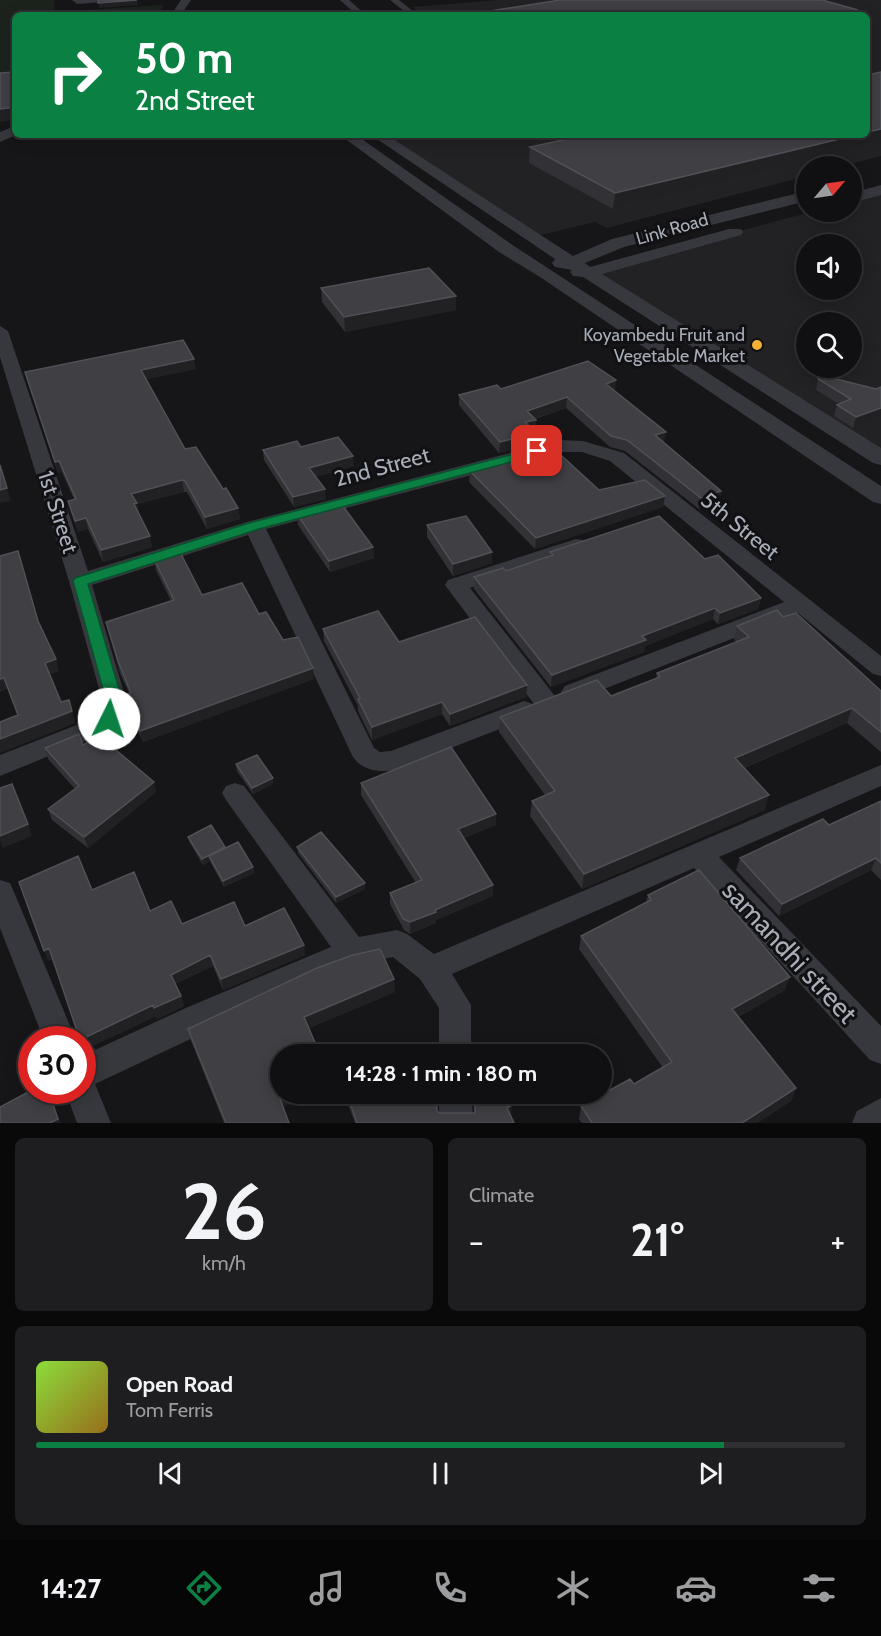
<!DOCTYPE html>
<meta charset="utf-8">
<style>
body{margin:0;font-family:Cabin,sans-serif;background:#1e1e20;color:#f1f3f6;height:100vh;display:flex;flex-direction:column;font-size:22px;white-space:nowrap}
*{box-sizing:border-box;margin:0}
p{font-size:20px;color:#9c9d9f}
.icon{flex:none;width:33px;height:33px;fill:none;stroke:currentColor;stroke-width:2;stroke-linecap:round;stroke-linejoin:round}
.map{position:relative;height:1123px;overflow:hidden}
.panel{display:flex;flex-direction:column;gap:15px;padding:15px;background:#09090a;flex:1}
.panel>*{flex:none}
.hud{position:absolute;left:12px;top:12px;width:858px;height:126px;border-radius:9px;box-shadow:0 3px 15px #0003,0 0 0 2px #303032;background:#0b8043;color:#fff;overflow:hidden}
.needle{width:39px;rotate:61deg}
.buttons{position:absolute;left:796px;top:156px;display:grid;gap:12px}
.buttons a{display:grid;place-items:center;width:66px;height:66px;border-radius:50%;background:#101012;box-shadow:0 3px 15px #0003,0 0 0 2px #303032;font-size:30px}
.speed{position:absolute;left:18px;top:1026px;display:flex;gap:12px;font-size:30px;font-weight:700;text-align:center}
.speed>*{display:grid;place-content:center;width:78px;height:78px;border-radius:50%;background:#101012;box-shadow:0 3px 15px #0003,0 0 0 2px #303032;line-height:1}
.speed .limit{border:9px solid #d22;background:#fff;color:#111}
.pin{position:absolute;display:grid;place-items:center;width:51px;height:51px;color:#fff;margin:-26px;border-radius:12px;box-shadow:0 3px 9px #0006}
.me{position:absolute;width:66px;margin:-33px;rotate:4deg;stroke-linejoin:round;filter:drop-shadow(0 0 4px #0008)}
.turn{display:flex;align-items:center;gap:21px;height:126px;padding:0 24px;font-size:27px}
.turn .icon{width:78px;height:78px;stroke-width:2.5}
.turn b{display:block;font-size:42px;line-height:51px}
.big{font-size:45px;font-weight:800;line-height:1.1}
.panel .card{flex:1;display:flex;flex-direction:column;justify-content:center;gap:9px;min-width:0;padding:0 21px;border-radius:9px;background:#1e1e20}
.panel .dial{align-items:center;gap:0}
.dial b{font-size:78px;line-height:1}
.song{display:flex;align-items:center;gap:18px}
.cover{width:72px;height:72px;border-radius:9px;background:linear-gradient(135deg,hsl(90 70% 55%),hsl(40 70% 35%))}
.played{height:6px;border-radius:3px;background:linear-gradient(90deg,#0b8043 85%,#303032 85%)}
.keys{display:flex;justify-content:space-around;direction:ltr}
.heat{display:flex;justify-content:space-between;align-items:center;font-size:33px;direction:ltr}
.panel .tiles{flex:1;display:grid;gap:15px;grid-template-columns:1fr 1fr}
.card:last-child{grid-column:span 2}
.trip{position:absolute;left:270px;top:1044px;width:342px;height:60px;border-radius:30px;background:#101012;box-shadow:0 3px 15px #0003,0 0 0 2px #303032;font-weight:800;line-height:60px;text-align:center}
.dock{display:flex;height:96px;justify-content:space-around;align-items:center;background:#060607;color:#9c9d9f}
.dock .icon{width:42px;height:42px}
.dock .current{color:#0b8043}
.dock b{font-size:27px;color:#f1f3f6}
.map>svg:first-child{display:block}
</style>
<div class="map">
<svg width="881" height="1123" viewBox="0 0 881 1123">
<rect width="100%" height="100%" fill="#161618"/>
<path fill="#222225" fill-rule="evenodd" d="M498,0H881V156L842,166H807V176L607,228L595,222L537,236L385,135H867V15H424L412,7Z
M881,194V456L591,270L811,212H852V201ZM807,244H852V290H807ZM807,322H852V368H807Z"/>
<path fill="#1c231d" d="M0,0H54L55,12L163,5L159,15H15V77L0,78Z"/>
<g fill="none" stroke-linecap="round" stroke-linejoin="round">
<path fill="#37383d" fill-rule="evenodd" d="M72,0H108L104,2L77,4Z
M340,0H349L366,15H357Z
M390,0H399L418,15H409Z
M0,326L8,331L88,571L247,522L559,440L583,441L624,453L881,656V676L873,674L798,613L581,698L573,701L565,698L561,692L565,686L784,602L610,461L582,452H559L266,529L374,748L380,752L391,751L524,701L533,704L536,710L533,716L394,770C379,773 360,770 352,755L248,535L92,585L125,696L121,719L110,731L0,776V755L92,719L98,715L101,696L69,581L0,357Z
M576,539L583,540L586,545L583,550L470,588L555,696L558,702L555,708L546,711L537,708L445,585L448,580Z
M881,765V786L719,857L881,1026V1064L870,1060L694,868L452,974L471,1005V1054H439V1008L420,979L393,957L353,965L318,979L95,1084L111,1123H77L65,1090H82V1056L188,1007L331,947L226,800L222,793L226,786L235,783L244,786L359,937L397,930L407,934L434,954Z
M0,880L10,883L14,892L76,1040H44L0,928Z
M439,1094H472L473,1123H439Z
M881,1098V1123H852L857,1111Z"/>
<path fill="#37383d" fill-rule="evenodd" d="M181,0H191L181,15H171Z
M15,126L16,135L0,142V132Z
M340,135H356L511,244L881,486V504L873,502L540,277L499,252Z
M371,135H387L573,256L612,239L807,191V201L624,247L585,263L590,267L729,229H741L743,232L741,235L602,274L881,448V465L873,463L583,277L573,276L570,272L572,270L555,267L552,263L555,259Z
M881,185V195L852,203V193Z"/>
</g>
<path fill="#323236" d="M858,10L857,15H490V11Z
M881,72V143L613,209L529,163L530,147Z
M321,288L456,296V310L345,332L322,302Z
M196,369L146,379L185,449L223,489L238,508L240,519L207,529L187,492H184L137,504L139,514L152,547L103,562L88,529L78,532L68,501L74,499L62,472L58,473L25,372Z
M818,379L876,389L881,387V417L853,428L834,416L837,405L839,404L816,390Z
M501,389L615,391L664,443L721,491L719,503L699,509L625,451L610,447L566,408L535,419L536,420L535,431H534L536,444L499,453L459,405V395Z
M301,447L354,466L315,477L326,499L294,507L264,460L263,450Z
M511,456L599,490L665,496L663,507L535,549L469,482L470,471L511,459Z
M303,510L373,547L374,558L330,572L298,525L297,514L303,512Z
M427,525L492,563L453,576L427,537Z
M550,552L705,559L761,598L758,609L718,624L713,619L645,646L644,652L551,687L474,589V577L506,571L550,556Z
M154,559L202,595L259,614L283,640L314,679L143,742L127,707L124,695L129,693L120,673L106,622L171,601L156,570Z
M783,617L881,691V752L847,723L744,768L765,810L582,889L530,816L532,801L545,795L499,732L500,717L611,696L656,678L657,673L736,642L734,640L737,626Z
M323,629L399,642L527,685L526,697L450,726L442,714L372,740L358,711V706L324,641Z
M83,745L156,792L88,848L52,820L48,809L75,789L48,759L45,748Z
M236,764L273,784L253,794L237,771Z
M361,783L496,814V825L464,838L493,885V896L436,920V923L410,934L404,930L390,904V893L416,883L361,795Z
M881,801V880L871,870L779,916L736,870L740,858L829,825Z
M188,837L225,847V848L253,867L254,873L224,887L210,861L203,865L190,843Z
M297,847L365,883V889L336,903L298,853Z
M92,890L182,924L245,926L305,955L223,990L213,966L175,984L181,996L184,1006L157,1019L156,1016L84,1050L53,959L48,961Z
M648,895L785,990L738,1017L796,1088L791,1101L757,1123H582L579,1119L581,1106L634,1084L663,1068L579,949L581,936L646,902Z
M395,992L309,1028L283,1107L289,1123H224L191,1041L188,1029Z
M344,1094H429L437,1111L439,1113H474V1094H506L511,1117L514,1123H355Z"/>
<path fill="#212124" d="M137,0L138,5L99,8L98,3Z
M858,10L857,15H832Z
M15,107V120L0,122V109Z
M881,129V143L613,209L615,193L856,135H867V132Z
M456,296V310L345,332L344,317Z
M194,359L196,369L143,380L141,370Z
M616,380L615,391L606,384Z
M567,397L566,408L527,421V411Z
M881,408V417L853,428L856,417Z
M536,420L535,431L524,433L525,422Z
M666,432L664,443L655,435Z
M537,433L536,444L499,453L500,442Z
M353,456L354,466L310,478L309,468Z
M59,461L62,472L58,473L55,462Z
M182,480L184,492L137,504L139,514L136,515L131,494Z
M7,488L11,501L0,503V490Z
M325,489L326,499L294,507L293,497Z
M721,491L719,503L699,509L701,498Z
M665,496L663,507L535,549L536,538Z
M238,508L240,519L207,529L205,517Z
M86,518L88,529L78,532L75,521Z
M150,536L152,547L103,562L101,550Z
M373,547L374,558L330,572L329,561Z
M492,552V563L453,576V564Z
M761,598L758,609L718,624L720,613Z
M715,608L713,619L645,646L644,652L551,687L552,675L642,636Z
M56,659L59,671L49,675L45,663Z
M313,668L314,679L143,742L140,731Z
M4,678L8,689L0,692V679Z
M527,685L526,697L450,726V714Z
M442,702V714L372,740V727Z
M852,708L847,723L731,773L735,758Z
M72,711L76,723L0,753V739Z
M273,778V784L253,794L252,788Z
M154,782L156,792L88,848L84,837Z
M769,795L765,810L582,889L584,874Z
M496,814V825L458,841V829Z
M28,824L32,836L3,848L0,840V836Z
M225,847L226,853L209,856L210,861L203,865L202,859Z
M876,858L871,870L779,916L782,904Z
M253,867L254,873L224,887L223,881Z
M365,883V889L336,903V897Z
M493,885V896L436,920V923L410,934V922L435,910Z
M304,945L305,955L223,990L221,979Z
M49,948L53,959L48,961L44,951Z
M210,955L213,966L174,985L171,975Z
M790,977L785,990L728,1022L732,1009Z
M394,979L395,992L306,1029L304,1017Z
M181,996L184,1006L157,1019L154,1008Z
M153,1005L156,1016L84,1050L82,1045V1040H81Z
M796,1088L791,1101L757,1123H742Z
M48,1090L51,1096L61,1123H50Z
M284,1094H312L281,1108L279,1096Z
M512,1105L511,1117L507,1108Z"/>
<path fill="#3f3f44" stroke="#4f5156" stroke-width="1.5" d="M98,0H137L98,3Z
M560,0H822L858,10L832,15H500L490,11Z
M15,72V107L0,109V73Z
M881,72V129L867,132V75Z
M586,135H856L615,193L530,147Z
M429,268L456,296L344,317L321,288Z
M183,340L194,359L141,370L185,449L196,447L223,489L226,488L238,508L205,517L185,481L182,480L131,494L137,503L134,504L150,536L101,550L86,518L75,521L68,501L76,499L59,461L55,462L25,372Z
M588,361L616,380L606,384L666,432L655,435L721,491L701,498L627,440L611,436L567,397L527,411L536,420L525,422L537,433L500,442L459,395L497,385L501,389Z
M820,375L876,389L881,387V408L856,417L837,405L851,399L818,379Z
M338,437L353,456L309,468L325,489L293,497L263,450L297,441L301,447Z
M551,446L599,490L645,480L665,496L536,538L470,471L513,458L511,456Z
M0,465L7,488L0,490Z
M340,502L373,547L329,561L297,514L304,512L303,510Z
M466,516L492,552L453,564L427,525Z
M659,516L705,559L718,555L761,598L720,613L715,608L642,636L646,640L552,675L474,577L503,568L506,571L553,555L550,552Z
M18,551L38,621L56,659L45,663L61,702L69,700L72,711L0,739V722L18,715L4,678L0,679V556Z
M180,552L202,595L242,583L259,614L266,612L283,640L298,637L313,668L140,731L124,695L131,693L118,661L106,622L174,600L154,559Z
M777,610L783,617L796,613L881,691V732L852,708L735,758L769,795L584,874L532,801L555,791L500,717L597,680L611,696L660,677L657,673L749,637L737,626Z
M378,611L399,642L475,617L527,685L450,714L442,702L372,727L358,699L360,698L323,629Z
M79,734L83,745L98,735L154,782L84,837L48,809L79,786L45,748Z
M451,747L496,814L458,829L493,885L435,910L436,912L410,922L403,919L390,893L422,880L361,783Z
M257,755L273,778L252,788L236,764Z
M12,784L28,824L0,836V788Z
M881,801V863L876,858L782,904L740,858L823,819L829,825Z
M211,825L225,847L202,859L188,837Z
M321,832L365,883L336,897L297,847Z
M238,842L253,867L223,881L209,856Z
M78,856L92,890L134,872L150,911L171,901L182,924L234,902L245,926L284,908L304,945L221,979L210,955L171,975L181,996L154,1008L153,1005L80,1040L49,948L44,951L19,882Z
M699,870L790,977L732,1009L796,1088L742,1123H592L581,1106L630,1079L634,1084L672,1062L581,936L651,900L648,895Z
M380,949L394,979L304,1017L320,1054H280V1094H284L279,1096L289,1123H226L188,1029L317,968L353,955Z
M32,1090H48L58,1119L50,1123H0V1107Z
M347,1094H429L433,1103L437,1101V1111L439,1113H475V1094H506L512,1105L507,1108L514,1123H357Z"/>
<path fill="#0b8043" stroke="#07532c" stroke-width="1.5" d="M537,448L543,451L541,454L259,529L88,584L121,696L115,723H103L101,719L105,696L73,581L75,578L249,523Z"/>
<circle fill="#f2b134" stroke="#111113" stroke-width="2" cx="757" cy="345" r="6"/>
<g text-anchor="middle" dominant-baseline="central" stroke-width="6" stroke-linejoin="round" paint-order="stroke">
<g font-size="18" fill="#a8adb8" stroke="#111113">
<text transform="translate(672 229) rotate(-16)">Link Road</text>
</g>
<g font-size="18" fill="#a8adb8" stroke="#111113" text-anchor="end">
<text x="745" y="335">Koyambedu Fruit and<tspan x="745" dy="21">Vegetable Market</tspan></text>
</g>
<g font-size="22" fill="#a8adb8" stroke="#111113">
<text transform="translate(382 467) rotate(-15)">2nd Street</text>
<text transform="translate(58 512) rotate(72)">1st Street</text>
<text transform="translate(740 526) rotate(39)">5th Street</text>
</g>
<g font-size="27" fill="#a8adb8" stroke="#111113">
<text transform="translate(790 952) rotate(47)">samandhi street</text>
</g>
</g>
</svg>
<div class="buttons">
<a><svg class="needle" viewBox="-14 -14 28 28"><path d="M0-13l5 13h-10z" fill="#e53935"/><path d="M0 13l5-13h-10z" fill="#9c9d9f"/></svg></a>
<a><svg class="icon" aria-label="sound" viewBox="0 0 24 24"><path d="M4 9h4l5-4v14l-5-4H4zM17 9q2 3 0 6"/></svg></a>
<a><svg class="icon" aria-label="search" viewBox="0 0 24 24"><circle cx="10" cy="10" r="6"/><path d="M15 15l6 6"/></svg></a>
</div>
<div class="speed"><div class="limit">30</div></div>
<div class="pin" style="left:537px;top:451px;background:#d93025"><svg class="icon" aria-label="arrive" viewBox="0 0 24 24"><path d="M6 21V4h12l-3 4 3 4H6"/></svg></div>
<svg class="me" style="left:109px;top:719px" viewBox="-20 -20 40 40"><circle r="19" fill="#fff"/><path d="M0-13L10 11 0 6-10 11z" fill="#0b8043"/></svg>
<div class="trip">14:28 · 1 min · 180 m</div>
<div class="hud">
<div class="turn"><svg class="icon" aria-label="right" viewBox="0 0 24 24"><path d="M7 20v-9h11M14 6l5 5-5 5"/></svg><div><b>50 m</b>2nd Street</div></div>
</div>
</div>
<section class="panel">
<div class="tiles">
<div class="card dial"><b>26</b><p>km/h</p></div>
<div class="card"><p>Climate</p>
<div class="heat"><a>−</a><b class="big">21°</b><a>+</a></div>
</div>
<div class="card">
<div class="song"><i class="cover"></i><div><b>Open Road</b><p>Tom Ferris</p></div></div>
<div class="played"></div>
<div class="keys"><svg class="icon" aria-label="previous" viewBox="0 0 24 24"><path d="M18 5L8 12l10 7zM5 5v14"/></svg><svg class="icon" aria-label="pause" viewBox="0 0 24 24"><path d="M8 5v14M16 5v14"/></svg><svg class="icon" aria-label="next" viewBox="0 0 24 24"><path d="M6 5l10 7-10 7zM19 5v14"/></svg></div>
</div>
</div>
</section>
<nav class="dock">
<b>14:27</b>
<svg class="icon current" aria-label="directions" viewBox="0 0 24 24"><path d="M12 3l9 9-9 9-9-9zM9 14v-3h6M13 9l2 2-2 2"/></svg>
<svg class="icon" aria-label="music" viewBox="0 0 24 24"><path d="M9 18V5l10-2v13"/><circle cx="6" cy="18" r="3"/><circle cx="16" cy="16" r="3"/></svg>
<svg class="icon" aria-label="phone" viewBox="0 0 24 24"><path d="M5 4h4l2 5-3 2q2 4 5 5l2-3 5 2v4C11 20 4 13 5 4z"/></svg>
<svg class="icon" aria-label="climate" viewBox="0 0 24 24"><path d="M12 3v18M4 7l16 10M4 17L20 7"/></svg>
<svg class="icon" aria-label="car" viewBox="0 0 24 24"><path d="M5 17H2v-5l4-1 3-4h7l3 4 3 1v5h-3M9 17h6M6 11h13"/><circle cx="7" cy="17" r="2"/><circle cx="17" cy="17" r="2"/></svg>
<svg class="icon" aria-label="filters" viewBox="0 0 24 24"><path d="M4 7h16M4 17h16"/><circle cx="9" cy="7" r="2"/><circle cx="15" cy="17" r="2"/></svg>
</nav>
